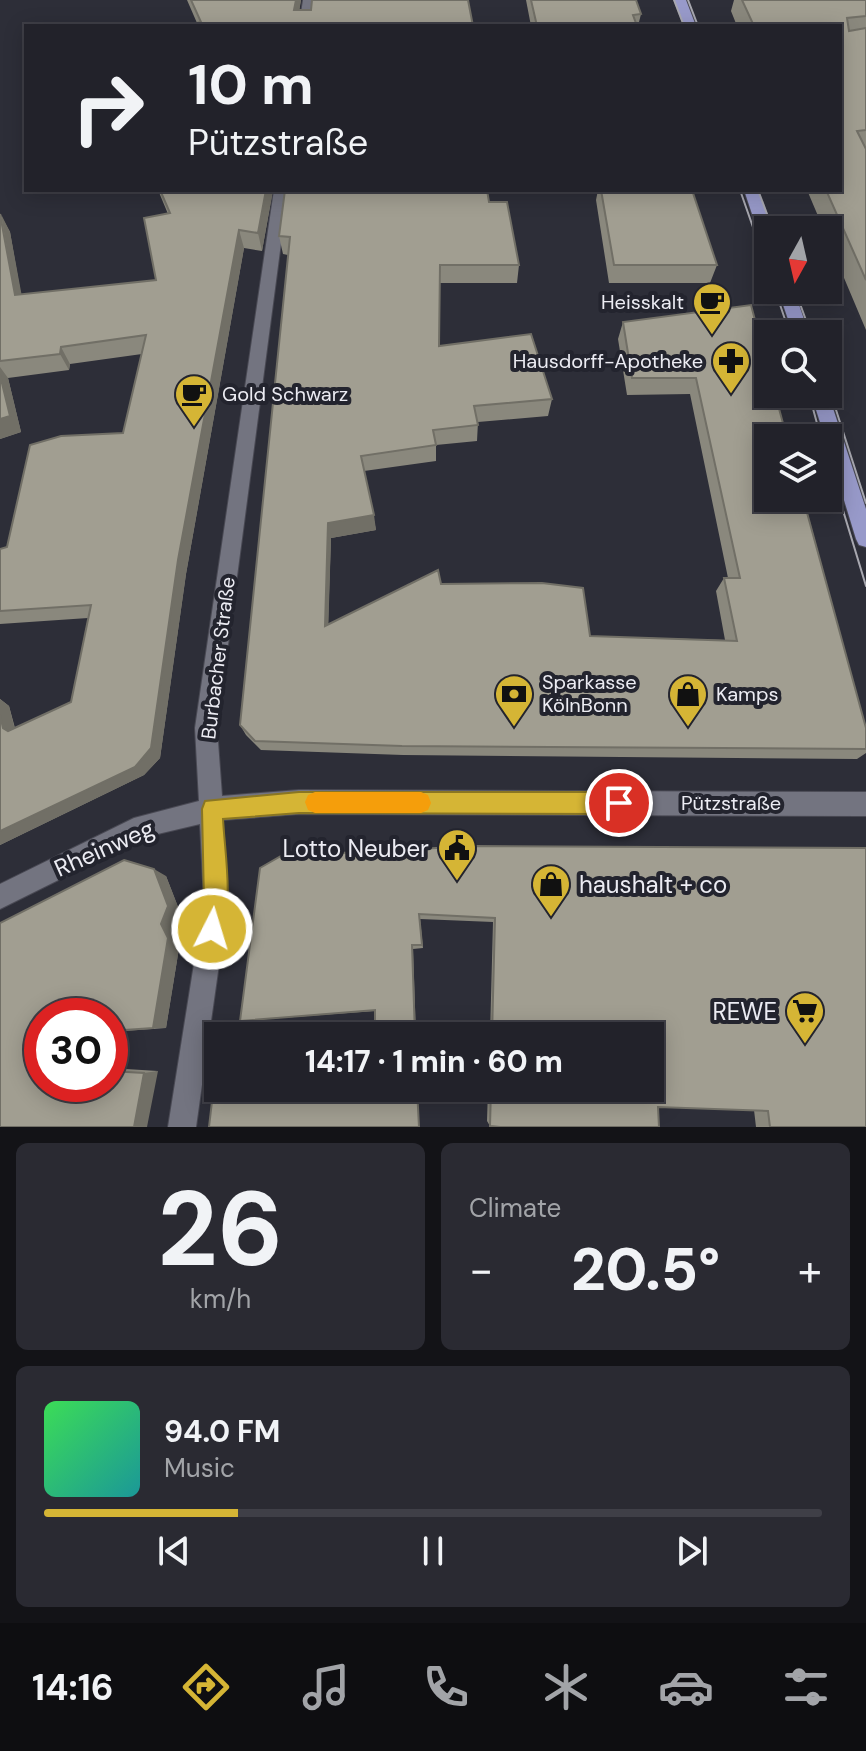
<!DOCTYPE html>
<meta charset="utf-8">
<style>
body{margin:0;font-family:"DM Sans",sans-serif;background:#2a2a32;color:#f1f3f6;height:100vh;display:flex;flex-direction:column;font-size:30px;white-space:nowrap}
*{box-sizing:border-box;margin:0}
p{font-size:26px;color:#a2a4a8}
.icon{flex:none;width:44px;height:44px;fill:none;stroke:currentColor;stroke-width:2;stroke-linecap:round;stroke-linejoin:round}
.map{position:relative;height:1127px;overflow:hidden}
.sheet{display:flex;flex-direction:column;gap:16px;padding:16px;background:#131317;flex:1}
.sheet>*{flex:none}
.banner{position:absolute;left:24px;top:24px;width:818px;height:168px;border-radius:0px;box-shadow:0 4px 20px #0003,0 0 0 2px #3f3f47;background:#22222a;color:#f1f3f6;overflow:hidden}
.needle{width:52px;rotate:188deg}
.buttons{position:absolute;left:754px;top:216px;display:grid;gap:16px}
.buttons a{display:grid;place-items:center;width:88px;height:88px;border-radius:0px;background:#22222a;box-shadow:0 4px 20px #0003,0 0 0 2px #3f3f47;font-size:40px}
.speed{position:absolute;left:24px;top:998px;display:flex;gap:16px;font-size:40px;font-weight:700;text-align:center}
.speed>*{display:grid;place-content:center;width:104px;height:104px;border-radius:50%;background:#22222a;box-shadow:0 4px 20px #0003,0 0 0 2px #3f3f47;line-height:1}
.speed .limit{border:12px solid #d22;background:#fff;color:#111}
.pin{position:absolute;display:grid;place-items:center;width:68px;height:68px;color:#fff;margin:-34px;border:4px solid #fff;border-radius:50%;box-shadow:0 2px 8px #0007}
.me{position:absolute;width:88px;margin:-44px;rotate:5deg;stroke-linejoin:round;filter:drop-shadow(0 0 6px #0008)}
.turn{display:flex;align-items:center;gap:28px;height:168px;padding:0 32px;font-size:36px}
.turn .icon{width:104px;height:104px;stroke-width:2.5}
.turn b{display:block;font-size:56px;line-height:68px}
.big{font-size:60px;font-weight:800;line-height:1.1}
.sheet .card{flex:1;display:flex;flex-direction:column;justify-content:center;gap:12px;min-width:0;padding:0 28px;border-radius:12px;background:#2a2a32}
.sheet .dial{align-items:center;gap:0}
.dial b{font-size:104px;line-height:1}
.song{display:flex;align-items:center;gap:24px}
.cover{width:96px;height:96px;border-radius:12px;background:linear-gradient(135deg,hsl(130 70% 55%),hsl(180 70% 35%))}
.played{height:8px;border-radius:4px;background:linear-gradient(90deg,#d5b535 25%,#3f3f47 25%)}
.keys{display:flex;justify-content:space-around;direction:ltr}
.heat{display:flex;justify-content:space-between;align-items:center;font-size:44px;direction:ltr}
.sheet .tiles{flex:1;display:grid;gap:16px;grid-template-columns:1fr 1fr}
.card:last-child{grid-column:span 2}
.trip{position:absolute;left:204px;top:1022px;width:460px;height:80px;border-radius:0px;background:#22222a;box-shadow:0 4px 20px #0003,0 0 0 2px #3f3f47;font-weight:800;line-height:80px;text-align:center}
.dock{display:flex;height:128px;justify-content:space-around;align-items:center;background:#0e0e11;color:#a2a4a8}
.dock .icon{width:56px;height:56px}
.dock .on{color:#d5b535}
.dock b{font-size:36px;color:#f1f3f6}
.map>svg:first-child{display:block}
</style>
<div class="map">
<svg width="866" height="1127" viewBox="0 0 866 1127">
<rect width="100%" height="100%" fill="#2d2e38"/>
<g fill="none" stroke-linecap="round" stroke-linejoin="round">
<defs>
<path id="minor" d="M303,0H315L311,26H299Z
M274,190H288L217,728L222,796L299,790L866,792V816L299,814L223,820L228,901L196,1127H168L204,901L200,824L145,837L0,909V884L134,818L199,801L195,728Z"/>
<path id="major" d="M674,0H686L696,26H684Z
M744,190H758L773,230H768V243L760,238Z
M778,290H794L809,334H793Z
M828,393L866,509V547L859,545L856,539L828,448V438H825L811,394Z"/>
</defs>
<use href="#minor" stroke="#494953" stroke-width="2"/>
<use href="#major" stroke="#494953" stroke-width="2"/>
<use href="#minor" fill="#737480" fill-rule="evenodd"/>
<use href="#major" fill="#989aca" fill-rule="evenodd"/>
<path stroke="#a8a8b0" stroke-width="2" d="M674,0L684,26
M688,0L698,26
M740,190L768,270
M758,190L773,230
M775,290L790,334
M795,290L811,334
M828,385L866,503
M809,394L821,438
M828,461L866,586"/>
</g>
<path fill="#8a887d" d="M187,0H301L299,10L197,23Z
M526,0H636L641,14L638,26H531Z
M734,0H866V330L828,240V230H824L807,190H840V26H737L731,11Z
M158,190H273L262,251L244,248L186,574L160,758L144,775L0,845V699L9,706L15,728L71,702L88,618L0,624V549L7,547L123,433L142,354L70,364L69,370L8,378L21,432L0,439V214L10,232L21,295L156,280L168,214Z
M598,190H692L717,265L710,283H609L596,200Z
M489,202L519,265L517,283H440L439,346L552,399L548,416L478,422L477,441L436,445V461L364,471L376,530L331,538L328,624L441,584L590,636L725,640L716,591L724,578H728L690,394L627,395L618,339L623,322L751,305L866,728V753L857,759L403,755L261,750L246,735L240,725L288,255L283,254L279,236Z
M475,846L866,1127H756L754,1110L658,1107L490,1126L487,1121L488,1088H650V1036H490L493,922L420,919L423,948L413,949L416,1036H375V1011L240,1021Z
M166,876L180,912L174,929L180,942L166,1028L110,1032V1016L42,1084H110V1068L158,1071L0,1127Z"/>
<path fill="#716f66" d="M296,0H301L297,26L294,10Z
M266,190H273L262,251L258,233Z
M1,214L10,232L25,313L15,295Z
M239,230L244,248L186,574L160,758L144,775L0,845V831L178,560Z
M61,347L70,364L69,370L60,354Z
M0,367L8,378L21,432L0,439Z
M374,515L376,530L331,538L328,638L325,626L328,523Z
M0,699L9,706L17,738L3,728L0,715Z
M154,869L166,876L180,912L174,929L180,942L166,1028H153L161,924Z
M158,1071L147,1127H134L144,1073Z"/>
<path fill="#a19e91" stroke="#716f66" stroke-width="2" d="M191,0H296L294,10H311L312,0H468L473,26H184L201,22Z
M531,0H636L641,14L633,15L637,26H537Z
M742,0H866V16L847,18L849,31L866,28V130L857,131L866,149V280L826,190H840V26H754Z
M160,190H266L258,233L239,230L178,560L151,748L135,767L0,831V715L3,728L8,731L71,702L91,605L0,611V549L7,547L30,445L61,436L123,433L146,335L61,347L60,354L0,361V214L15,295L156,280L144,218L170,213Z
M285,190H487L489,202H507L519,265H440L439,346L531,334L552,399L474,406L478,425L433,430L436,445L361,456L374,515L328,523L325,626L438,570L441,584L542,583L583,588L590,636L737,641L724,578H740L696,378H632L623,322L751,305L768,369V394H775L787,438H768V498H803L866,728V749L402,746L255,741L240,725L290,237L279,236Z
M601,190H692L717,265H614Z
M0,375L10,416L0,419Z
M475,846L866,848V1127H770L768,1111L658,1107L659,1127H500L490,1126L491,1088H650V1036H492L495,918L419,914L422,945H412L415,1036H375V1010L240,1021L260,868L281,856Z
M124,860L154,869L168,906L161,924L168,938L153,1028L110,1031V1016H42V1084H110V1071L144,1073L134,1127H0V923Z
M215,1076H218V1088H417L419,1127H209Z"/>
<path fill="#d5b535" stroke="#8a7622" stroke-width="2" d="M299,792H619L627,795L630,803L627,811L619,814L299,813L223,819C225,856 234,902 220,937L212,940L203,937L200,929L204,901L202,809L205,801Z"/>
<path fill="#f59e0b" d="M315,792H421L428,795L431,803L428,810L421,813H315L308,810L305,802L308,795Z"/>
<defs>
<symbol id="cafe-pin" viewBox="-11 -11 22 30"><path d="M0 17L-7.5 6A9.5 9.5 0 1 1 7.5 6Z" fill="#d5b535" stroke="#23242e"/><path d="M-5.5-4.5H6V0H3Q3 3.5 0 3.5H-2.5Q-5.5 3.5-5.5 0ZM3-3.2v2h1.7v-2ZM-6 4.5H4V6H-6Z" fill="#111"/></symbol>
<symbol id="pharmacy-pin" viewBox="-11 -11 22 30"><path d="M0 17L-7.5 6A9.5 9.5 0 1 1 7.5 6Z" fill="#d5b535" stroke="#23242e"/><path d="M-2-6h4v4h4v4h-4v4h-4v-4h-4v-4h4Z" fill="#111"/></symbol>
<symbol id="bank-pin" viewBox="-11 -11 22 30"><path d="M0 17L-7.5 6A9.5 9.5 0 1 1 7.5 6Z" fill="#d5b535" stroke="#23242e"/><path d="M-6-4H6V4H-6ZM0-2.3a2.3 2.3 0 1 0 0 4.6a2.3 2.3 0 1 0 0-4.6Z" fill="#111"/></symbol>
<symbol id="shop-pin" viewBox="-11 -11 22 30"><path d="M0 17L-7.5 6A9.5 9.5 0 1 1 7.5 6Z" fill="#d5b535" stroke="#23242e"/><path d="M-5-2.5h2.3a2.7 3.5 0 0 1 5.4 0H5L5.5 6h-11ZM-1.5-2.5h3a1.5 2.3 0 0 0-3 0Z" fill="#111"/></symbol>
<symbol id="civic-pin" viewBox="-11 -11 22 30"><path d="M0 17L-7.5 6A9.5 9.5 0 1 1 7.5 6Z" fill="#d5b535" stroke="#23242e"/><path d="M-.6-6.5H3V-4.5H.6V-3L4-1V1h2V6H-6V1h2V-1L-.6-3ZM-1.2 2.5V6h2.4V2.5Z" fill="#111"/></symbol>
<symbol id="supermarket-pin" viewBox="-11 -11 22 30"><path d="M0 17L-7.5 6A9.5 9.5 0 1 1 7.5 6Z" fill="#d5b535" stroke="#23242e"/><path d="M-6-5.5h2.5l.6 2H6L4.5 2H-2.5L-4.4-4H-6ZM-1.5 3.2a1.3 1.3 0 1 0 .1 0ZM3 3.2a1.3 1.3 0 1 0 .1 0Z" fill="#111"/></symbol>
</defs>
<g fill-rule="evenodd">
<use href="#cafe-pin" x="690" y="280" width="44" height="60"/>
<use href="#pharmacy-pin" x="709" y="339" width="44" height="60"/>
<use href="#cafe-pin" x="172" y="372" width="44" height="60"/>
<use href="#bank-pin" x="492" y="672" width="44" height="60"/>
<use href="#shop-pin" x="666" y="672" width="44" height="60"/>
<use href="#civic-pin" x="435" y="826" width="44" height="60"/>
<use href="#shop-pin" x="529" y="862" width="44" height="60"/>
<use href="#supermarket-pin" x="783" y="989" width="44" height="60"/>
</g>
<g text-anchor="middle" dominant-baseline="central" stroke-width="8" stroke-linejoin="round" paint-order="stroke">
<g font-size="20" fill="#ececf3" stroke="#23242e" text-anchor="start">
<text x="684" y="302" text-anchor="end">Heisskalt</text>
<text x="703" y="361" text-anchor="end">Hausdorff-Apotheke</text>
<text x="222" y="394">Gold Schwarz</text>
<text x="542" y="682">Sparkasse<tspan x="542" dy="23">KölnBonn</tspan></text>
<text x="716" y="694">Kamps</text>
</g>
<g font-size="20" fill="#ececf3" stroke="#23242e">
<text transform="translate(218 658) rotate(-83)">Burbacher Straße</text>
<text x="731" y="803">Pützstraße</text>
</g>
<g font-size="24" fill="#ececf3" stroke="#23242e">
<text transform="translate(104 848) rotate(-24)">Rheinweg</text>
</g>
<g font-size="24" fill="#ececf3" stroke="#23242e" text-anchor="end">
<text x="429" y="848">Lotto Neuber</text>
<text x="579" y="884" text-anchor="start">haushalt + co</text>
<text x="777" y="1011">REWE</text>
</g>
</g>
</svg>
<div class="buttons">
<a><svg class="needle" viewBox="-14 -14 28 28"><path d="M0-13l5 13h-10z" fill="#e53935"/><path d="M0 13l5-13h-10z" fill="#a2a4a8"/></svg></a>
<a><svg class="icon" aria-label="search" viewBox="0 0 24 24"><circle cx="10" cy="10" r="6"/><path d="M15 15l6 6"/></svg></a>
<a><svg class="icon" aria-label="layers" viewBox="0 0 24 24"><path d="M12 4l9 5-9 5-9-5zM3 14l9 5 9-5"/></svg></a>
</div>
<div class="speed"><div class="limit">30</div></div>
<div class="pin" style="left:619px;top:803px;background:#d93025"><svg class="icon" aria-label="arrive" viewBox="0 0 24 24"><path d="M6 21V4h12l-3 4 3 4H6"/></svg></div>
<svg class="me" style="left:212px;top:929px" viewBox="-20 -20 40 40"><circle r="17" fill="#d5b535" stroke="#fff" stroke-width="3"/><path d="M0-11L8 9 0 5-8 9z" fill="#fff"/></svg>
<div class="trip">14:17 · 1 min · 60 m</div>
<div class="banner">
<div class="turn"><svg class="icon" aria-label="right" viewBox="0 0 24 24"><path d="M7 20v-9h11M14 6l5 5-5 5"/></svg><div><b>10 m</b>Pützstraße</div></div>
</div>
</div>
<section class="sheet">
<div class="tiles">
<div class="card dial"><b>26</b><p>km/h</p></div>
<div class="card"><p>Climate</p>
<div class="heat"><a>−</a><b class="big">20.5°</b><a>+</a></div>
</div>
<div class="card">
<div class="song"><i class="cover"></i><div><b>94.0 FM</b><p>Music</p></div></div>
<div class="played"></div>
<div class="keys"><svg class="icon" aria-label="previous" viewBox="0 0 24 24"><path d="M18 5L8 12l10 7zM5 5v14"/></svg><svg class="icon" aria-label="pause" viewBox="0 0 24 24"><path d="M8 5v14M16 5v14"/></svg><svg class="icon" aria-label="next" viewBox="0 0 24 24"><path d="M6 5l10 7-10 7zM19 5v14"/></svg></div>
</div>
</div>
</section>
<nav class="dock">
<b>14:16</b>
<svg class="icon on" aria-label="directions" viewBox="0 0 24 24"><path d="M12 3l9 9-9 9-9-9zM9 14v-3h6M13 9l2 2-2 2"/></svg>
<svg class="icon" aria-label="music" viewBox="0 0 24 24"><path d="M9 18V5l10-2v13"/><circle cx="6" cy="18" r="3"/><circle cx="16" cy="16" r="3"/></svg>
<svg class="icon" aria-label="phone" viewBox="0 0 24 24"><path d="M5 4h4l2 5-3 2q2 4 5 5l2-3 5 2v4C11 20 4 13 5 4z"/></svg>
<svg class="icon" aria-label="climate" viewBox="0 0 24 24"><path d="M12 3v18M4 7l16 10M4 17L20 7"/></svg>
<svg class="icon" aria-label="car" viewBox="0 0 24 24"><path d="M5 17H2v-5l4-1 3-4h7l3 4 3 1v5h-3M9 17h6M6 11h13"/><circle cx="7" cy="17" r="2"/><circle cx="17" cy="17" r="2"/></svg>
<svg class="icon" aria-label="filters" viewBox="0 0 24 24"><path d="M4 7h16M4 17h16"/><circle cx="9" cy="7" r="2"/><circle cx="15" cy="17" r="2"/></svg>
</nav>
